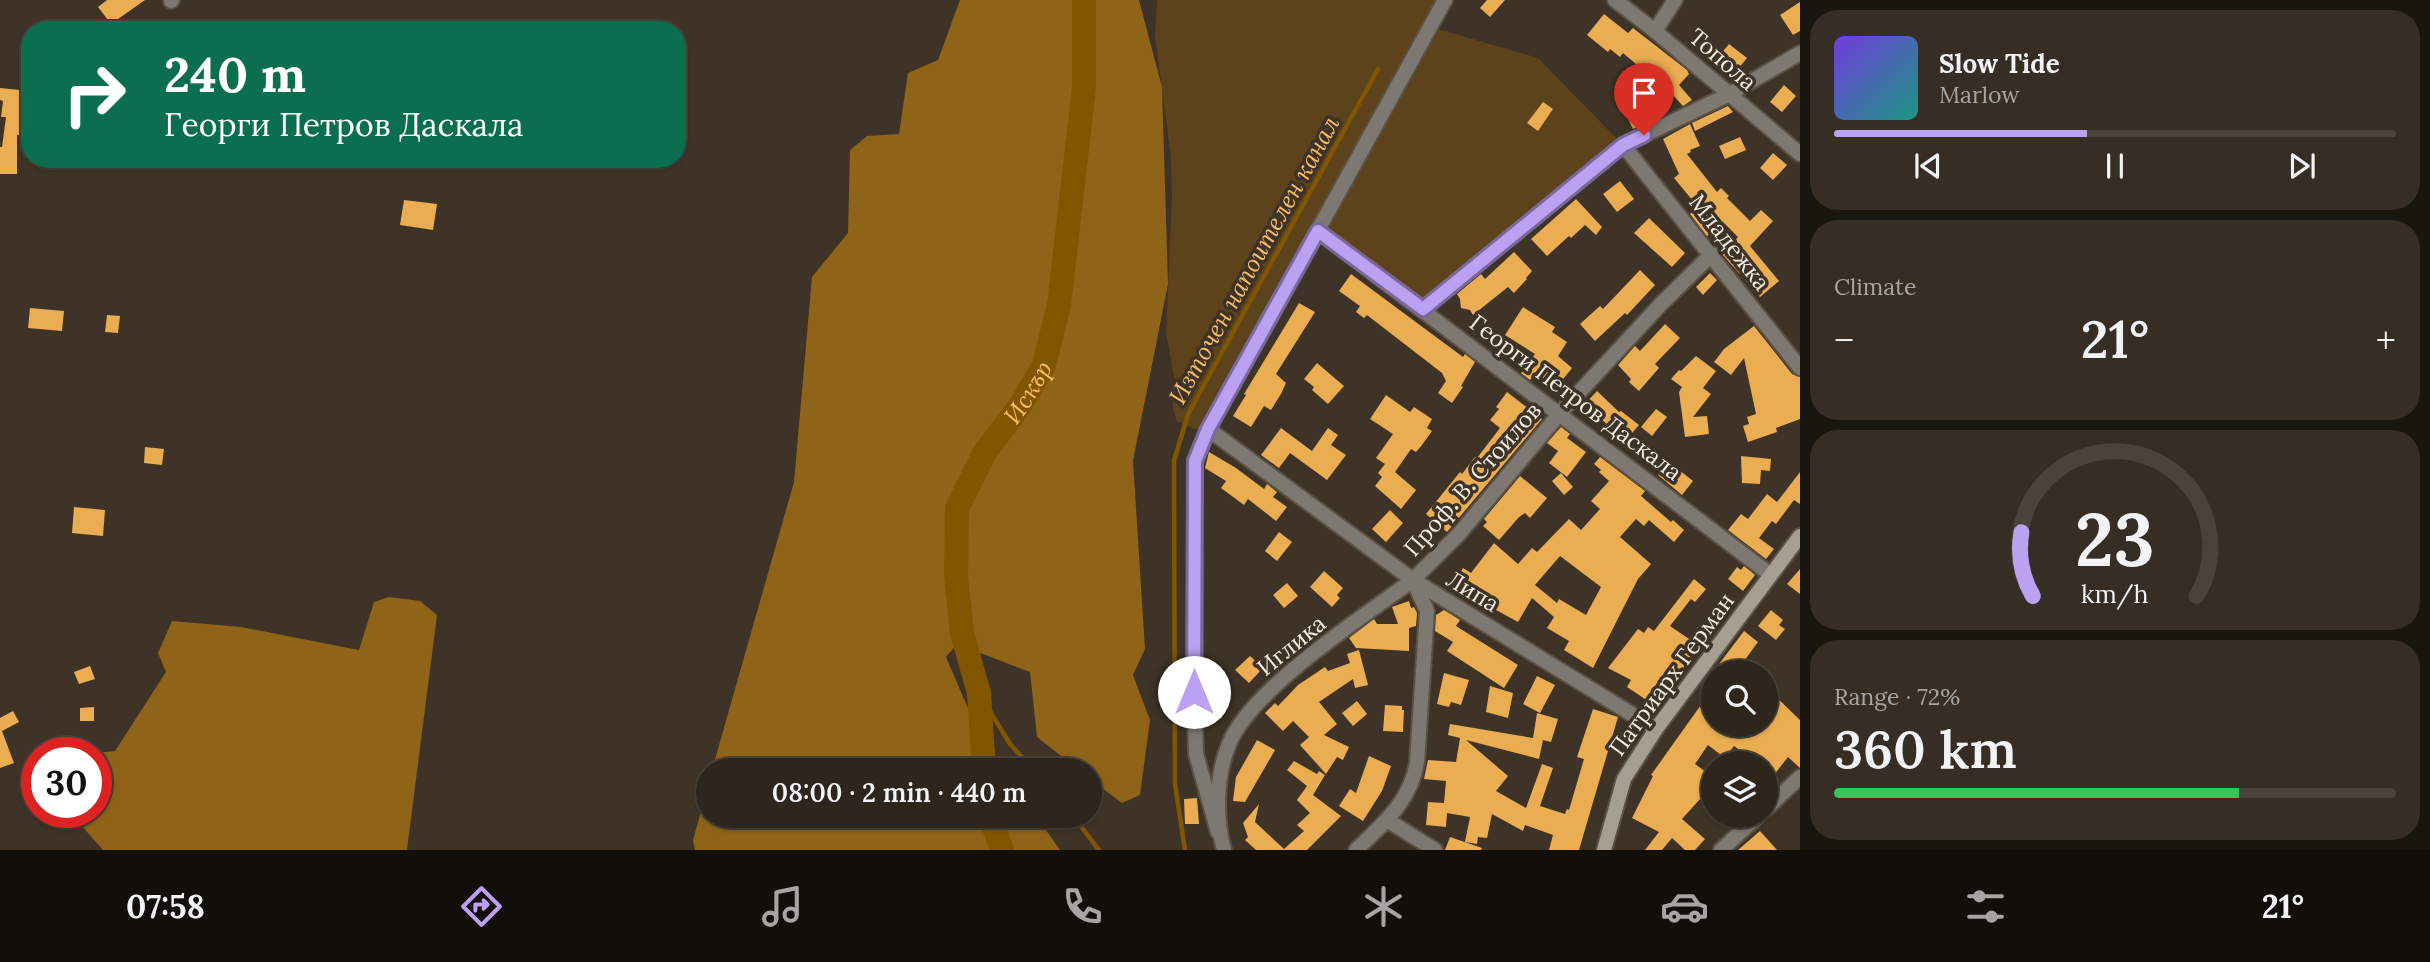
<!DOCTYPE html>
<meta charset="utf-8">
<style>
body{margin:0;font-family:Lora,serif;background:#362e25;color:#f1f3f6;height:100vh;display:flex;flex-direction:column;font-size:26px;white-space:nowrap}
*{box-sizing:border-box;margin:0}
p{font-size:23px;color:#a7a5a3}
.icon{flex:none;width:38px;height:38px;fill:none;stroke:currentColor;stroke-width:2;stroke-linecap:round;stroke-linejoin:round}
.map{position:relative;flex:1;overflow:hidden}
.side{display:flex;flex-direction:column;gap:10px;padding:10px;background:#19150f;width:630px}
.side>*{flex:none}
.banner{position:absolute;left:21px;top:21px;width:665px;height:147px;border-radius:28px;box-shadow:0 2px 5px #0004,0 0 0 2px #49433b;background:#0b6e4f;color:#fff;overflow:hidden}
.tools{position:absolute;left:1701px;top:660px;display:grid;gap:14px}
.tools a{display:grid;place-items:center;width:77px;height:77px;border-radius:50%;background:#2e261c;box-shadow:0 2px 5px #0004,0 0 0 2px #49433b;font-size:35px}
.speed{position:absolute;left:21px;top:737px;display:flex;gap:14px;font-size:35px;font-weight:700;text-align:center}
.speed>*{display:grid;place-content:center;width:91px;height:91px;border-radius:50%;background:#2e261c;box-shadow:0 2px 5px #0004,0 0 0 2px #49433b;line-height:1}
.speed .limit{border:10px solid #d22;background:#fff;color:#111}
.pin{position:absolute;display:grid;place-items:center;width:60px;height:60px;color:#fff;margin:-72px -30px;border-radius:50% 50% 50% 0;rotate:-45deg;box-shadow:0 0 7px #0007}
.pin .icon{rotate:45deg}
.me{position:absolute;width:77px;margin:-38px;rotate:0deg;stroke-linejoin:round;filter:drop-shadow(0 0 5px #0008)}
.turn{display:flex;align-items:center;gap:24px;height:147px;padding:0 28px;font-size:32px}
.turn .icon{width:91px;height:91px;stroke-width:2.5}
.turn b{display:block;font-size:49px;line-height:60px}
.big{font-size:52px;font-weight:600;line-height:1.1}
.side .tile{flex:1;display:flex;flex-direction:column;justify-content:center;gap:10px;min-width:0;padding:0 24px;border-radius:28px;background:#362e25}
.side .dial{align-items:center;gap:0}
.dial svg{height:182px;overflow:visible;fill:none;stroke:#49433b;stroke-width:7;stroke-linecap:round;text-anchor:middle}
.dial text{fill:#f1f3f6;stroke:none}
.song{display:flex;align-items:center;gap:21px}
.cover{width:84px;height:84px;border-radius:10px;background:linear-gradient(135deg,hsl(260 70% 55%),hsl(170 70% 35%))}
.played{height:7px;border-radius:4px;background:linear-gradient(90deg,#bca0f2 45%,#49433b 45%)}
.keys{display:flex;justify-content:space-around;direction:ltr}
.heat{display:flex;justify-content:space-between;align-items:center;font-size:38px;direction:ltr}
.charge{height:10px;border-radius:5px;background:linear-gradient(90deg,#34c759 72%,#49433b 0)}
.trip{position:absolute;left:696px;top:758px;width:406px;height:70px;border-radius:35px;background:#2e261c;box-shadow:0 2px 5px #0004,0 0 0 2px #49433b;font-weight:600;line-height:70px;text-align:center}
.tabs{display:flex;height:112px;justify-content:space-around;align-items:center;background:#120f0b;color:#a7a5a3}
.tabs .icon{width:49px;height:49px}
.tabs .active{color:#bca0f2}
.tabs b{font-size:32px;color:#f1f3f6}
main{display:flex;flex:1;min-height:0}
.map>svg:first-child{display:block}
</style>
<main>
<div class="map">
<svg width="1800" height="850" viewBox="0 0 1800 850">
<rect width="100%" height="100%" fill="#3e3326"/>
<path fill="#5d431c" d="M1157,0H1445L1431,27L1538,58L1623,145L1423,309L1318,232L1208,429H1195L1177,421L1173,409L1174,377L1166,332L1172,198L1171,157L1155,36Z"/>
<path fill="#8f6318" d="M960,0H1139L1162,87L1168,284L1133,461L1145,649L1133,675L1150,720L1140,795L1122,803L1090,779V770H1079L1037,737L1030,672L957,644L946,657L982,741L1003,770H712L794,482L812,277L848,233L850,150L867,136L899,134L908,73L938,60Z
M389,597L420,601L437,615L407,850H103L81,825L80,812H96V753L115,751L166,672L158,653L172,621L241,627L359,650L374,602Z
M709,783V816H1036L1060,850H695L693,840Z"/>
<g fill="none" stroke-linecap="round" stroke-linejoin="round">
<path stroke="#825600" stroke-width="4.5" d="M979,693L1010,744L1034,770
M1073,816L1099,850
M1185,850L1175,784L1174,461L1188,414L1378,69"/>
<g stroke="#825600" stroke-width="24">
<path id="s1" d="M984,770L979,693L962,633L956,576L957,508L985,452L1020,406L1044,365L1059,305L1084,88V0"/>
<path d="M990,816L1002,850"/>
</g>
</g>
<path fill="#eaad51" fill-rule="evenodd" d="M107,0H145L111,24L98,7Z
M1487,0H1505L1490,17L1480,8Z
M1800,2V31L1793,35L1780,15Z
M1604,14L1628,33L1633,28L1687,70L1689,74L1679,85L1692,100L1683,106L1662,83L1655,90L1638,75L1643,70L1623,53L1620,57L1610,49L1608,52L1587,35Z
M1729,44L1747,58L1734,74L1716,60Z
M1784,85L1796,96L1782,112L1770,102Z
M0,88L30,91L24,136L17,135V174H0V147H2L6,117H1L3,101L0,100Z
M1647,100L1656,118L1633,129L1624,111Z
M1543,102L1553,109L1538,131L1527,123Z
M1728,106L1733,112L1695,131L1692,123Z
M1690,124L1700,146L1690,150L1691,152L1687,154L1717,192L1721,188L1729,196L1727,198L1750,221L1761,210L1773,221L1750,246L1779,281L1760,297L1722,254L1738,237L1722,221L1707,236L1690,214L1698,207L1674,178L1679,174L1663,139Z
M1740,137L1746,150L1725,159L1719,146Z
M1773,153L1787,165L1773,180L1760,168Z
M1620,181L1634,199L1617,212L1603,194Z
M1576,199L1602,227L1596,235L1585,225L1571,238L1569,236L1547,256L1531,239Z
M404,200L437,204L433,230L400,225Z
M1649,218L1685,253L1672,267L1634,233Z
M1514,252L1532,271L1526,278L1527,279L1514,293L1508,287L1473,315L1470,310L1461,308L1460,299L1457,294L1481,274L1485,279Z
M1640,270L1655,285L1627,315L1625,313L1595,341L1580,324L1600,306L1603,309Z
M1710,273L1717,280L1703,295L1696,287Z
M1351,274L1463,357L1465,354L1475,362L1461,386L1463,387L1452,403L1438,393L1446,381L1442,373L1367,315L1364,318L1356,312L1360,306L1339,291Z
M1299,303L1315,312L1276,374L1286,383L1281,394L1271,410L1264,406L1251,427L1233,416L1246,395L1244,394Z
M1523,307L1555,327L1552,332L1567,342L1558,356L1572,368L1556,388L1536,372L1530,380L1521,373L1535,354L1505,335Z
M30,308L64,311L62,331L28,328Z
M107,315L120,316L118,333L105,332Z
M1665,324L1680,338L1655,364L1659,368L1639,391L1629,382L1631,379L1618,365L1635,346L1640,351Z
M1754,326L1792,374L1800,377V419L1776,428L1777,432L1748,442L1743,426L1749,424L1747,417L1756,414L1744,358L1731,375L1714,362L1724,349Z
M1696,356L1716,371L1703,388L1711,394L1693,417L1707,416L1709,434L1685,437L1679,392L1682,387L1671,379L1679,370L1681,371Z
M1317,363L1344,386L1328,404L1312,390L1314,387L1304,379Z
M1597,391L1619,412L1621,411L1639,425L1626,440L1584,405Z
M1507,392L1542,419L1447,532L1426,514L1460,472L1462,474L1475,457L1477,458L1500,428L1490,420L1499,409L1496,407Z
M1386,395L1410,412L1414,407L1432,419L1427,428L1432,431L1422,445L1416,452L1411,449L1395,472L1416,490L1401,509L1375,486L1382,477L1378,473L1385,464L1376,458L1393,434L1370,419Z
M1656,409L1667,417L1652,436L1641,427Z
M1561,427L1570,434L1567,438L1586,452L1567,477L1549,463L1558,451L1547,443Z
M1281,428L1312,451L1328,428L1338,435L1331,445L1346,455L1327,480L1290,453L1279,468L1261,455Z
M145,447L164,449L162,465L144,463Z
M1209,452L1236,468L1264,489L1267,484L1277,492L1273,497L1287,507L1276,521L1248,499L1244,505L1221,488L1226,481L1205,468Z
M1741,456L1771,459L1770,471L1761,470L1760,484L1742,483Z
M1600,457L1645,491L1641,496L1671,522L1673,520L1684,530L1674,542L1649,520L1644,526L1636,519L1620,537L1651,564L1638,579L1593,668L1564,650L1569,641L1547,628L1554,617L1532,598L1518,622L1452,586L1463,568L1471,573L1494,543L1518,564L1532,548L1537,552L1569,519L1581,530L1600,509L1591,501L1609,481L1599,472L1601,470L1594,464ZM1560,556L1601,587L1586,615L1559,599L1557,603L1535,585Z
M1669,462L1693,481L1682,495L1658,475Z
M1800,472V504L1794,500L1776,524L1772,521L1759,538L1774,549L1766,559L1728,530L1741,514L1748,519L1767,494L1777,502Z
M1561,473L1573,487L1564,495L1552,481Z
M1520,476L1547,498L1530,518L1525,513L1519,517L1499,540L1483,526L1487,522L1484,519Z
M74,507L105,510L103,536L72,533Z
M1390,510L1403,523L1386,542L1372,529Z
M1279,532L1292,542L1277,561L1265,551Z
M1744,566L1755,575L1743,591L1728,579L1737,567L1741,570Z
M1800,569V594L1787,584Z
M1324,571L1343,588L1337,595L1340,598L1332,607L1310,587Z
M1694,579L1706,589L1695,602L1691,599L1670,626L1689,639L1701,623L1715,632L1704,648L1700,646L1673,682L1667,678L1651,703L1627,687L1631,680L1608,668L1638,629L1644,633L1648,627L1654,631Z
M1287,583L1298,596L1284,608L1273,595Z
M1409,601L1411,608L1414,607L1417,613L1416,626L1409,628V651L1356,648L1349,638L1374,619L1377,624H1398L1392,607Z
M1444,610L1460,620L1456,626L1518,665L1504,688L1447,651L1453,642L1435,631L1436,615Z
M1771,610L1783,620L1779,625L1785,629L1776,640L1758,626Z
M1744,631L1758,642L1736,672H1713Z
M1359,650L1368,685L1355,688L1353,679L1319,702L1337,724L1324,735L1349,747L1343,760L1337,757L1326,774L1300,745L1309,737L1293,721L1283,731L1265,713L1275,703L1278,706L1298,685L1325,667L1328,671L1350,663L1347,654Z
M1250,656L1263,668L1249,683L1235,670Z
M90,666L95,679L79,684L74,672Z
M1444,673L1469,680L1461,705L1451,702L1449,707L1437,704Z
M1537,676L1555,685L1540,713L1523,704Z
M1205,678L1227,684L1222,702V718L1205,717Z
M1490,686L1513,693L1508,718L1486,712Z
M1766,687L1800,720V768L1788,757L1774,775L1766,769V763H1757L1734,746L1725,758L1708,745L1695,764L1706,772L1704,775L1713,782V813L1700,799L1682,819L1705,839L1695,850H1685L1672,838L1662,850H1645L1659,832L1632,818L1653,776L1651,775L1713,688V724H1766Z
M1357,701L1367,714L1353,726L1342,713Z
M1385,705L1402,706V710H1404L1403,732L1383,731Z
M94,707V721H80V708Z
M1593,709L1618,717L1579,850H1549L1553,835L1525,825L1523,831L1492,814L1487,838L1478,837L1477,844L1465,842L1470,817L1447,813L1446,827L1426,825L1428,802L1444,803L1446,781L1424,779L1428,760L1456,762L1460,738L1448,735L1450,724L1533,738L1537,713L1558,719L1551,742L1543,740L1539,759L1466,740L1508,776L1496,791L1526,808L1542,764L1553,768L1540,806L1565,814L1567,809L1569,810L1584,759L1577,757Z
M13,711L19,722L2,731L14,763L0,768V718Z
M1257,740L1275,750L1245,802L1233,801L1236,777Z
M1369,756L1391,766L1382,791L1363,821L1339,806L1350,789L1356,793Z
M1294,761L1317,774L1319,771L1325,775L1313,795L1341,816L1307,850H1256L1245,840L1248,837L1243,823L1259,804L1255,822L1284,849L1304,831L1297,825L1310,813L1297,800L1307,786L1287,770Z
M1197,798L1199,824H1185L1184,799Z
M1760,831L1777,850H1738Z
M1450,837L1482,848L1481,850H1445Z"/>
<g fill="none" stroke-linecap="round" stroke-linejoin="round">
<defs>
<path id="street" d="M1615,0L1655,31L1800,154
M171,1L172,0
M1655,31L1675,0
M1623,145L1800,368
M1318,231L1771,575
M1423,309L1623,145L1728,95L1800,53
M1208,429L1413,580L1656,729
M1766,809L1800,777
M1387,820L1435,850
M1218,832L1196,754L1195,720V461L1208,429L1445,0
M1224,850C1215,818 1216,775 1229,744C1251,689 1364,616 1413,580
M1356,850C1383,824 1411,801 1417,762L1427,611L1413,580L1459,534L1560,413L1661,304L1712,254
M1721,850L1758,816"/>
<path id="secondary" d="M1604,850L1624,779L1656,729L1800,536"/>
</defs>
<use href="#street" stroke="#5b5144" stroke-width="18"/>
<use href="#secondary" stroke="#5b5144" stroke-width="18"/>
<use href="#street" stroke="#7d7871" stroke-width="14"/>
<use href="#secondary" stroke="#a69d93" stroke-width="14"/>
</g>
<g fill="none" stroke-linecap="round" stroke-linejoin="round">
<defs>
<path id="route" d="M1194,692L1195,461L1208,429L1318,231L1423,309L1623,145L1644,135"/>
</defs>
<use href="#route" stroke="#7a689d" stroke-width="18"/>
<use href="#route" stroke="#bca0f2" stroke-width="12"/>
</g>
<g text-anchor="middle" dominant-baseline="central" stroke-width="7" stroke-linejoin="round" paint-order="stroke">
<g font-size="23" fill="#f3ece4" stroke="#3e3326">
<text transform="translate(1723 59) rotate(41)">Топола</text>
<text transform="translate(1730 242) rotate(52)">Младежка</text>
<text transform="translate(1576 397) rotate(37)">Георги Петров Даскала</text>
<text transform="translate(1472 479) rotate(-49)">Проф. В. Стоилов</text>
<text transform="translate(1473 591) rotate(31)">Липа</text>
<text transform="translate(1291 645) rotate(-39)">Иглика</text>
<text transform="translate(1671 674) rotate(-54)">Патриарх Герман</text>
</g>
<g font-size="24" font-style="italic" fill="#fbbe65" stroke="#3e3326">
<text transform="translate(1254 260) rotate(-61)">Източен напоителен канал</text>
<text stroke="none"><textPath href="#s1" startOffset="401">Искър</textPath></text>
</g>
</g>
</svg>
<div class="tools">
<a><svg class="icon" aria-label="search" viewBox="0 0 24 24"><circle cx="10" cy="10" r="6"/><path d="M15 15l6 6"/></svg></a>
<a><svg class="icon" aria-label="layers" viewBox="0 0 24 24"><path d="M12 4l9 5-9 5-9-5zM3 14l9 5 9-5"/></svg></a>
</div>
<div class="speed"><div class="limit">30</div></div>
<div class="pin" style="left:1644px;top:135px;background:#d93025"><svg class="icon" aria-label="arrive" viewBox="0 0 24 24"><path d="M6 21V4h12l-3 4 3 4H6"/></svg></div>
<svg class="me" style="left:1194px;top:692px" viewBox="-20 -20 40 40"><circle r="19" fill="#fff"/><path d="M0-13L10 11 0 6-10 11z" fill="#bca0f2"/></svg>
<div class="trip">08:00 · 2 min · 440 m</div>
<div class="banner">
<div class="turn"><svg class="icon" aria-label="right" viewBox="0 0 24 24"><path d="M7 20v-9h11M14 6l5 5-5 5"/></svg><div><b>240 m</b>Георги Петров Даскала</div></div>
</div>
</div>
<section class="side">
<div class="tile">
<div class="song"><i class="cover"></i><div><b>Slow Tide</b><p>Marlow</p></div></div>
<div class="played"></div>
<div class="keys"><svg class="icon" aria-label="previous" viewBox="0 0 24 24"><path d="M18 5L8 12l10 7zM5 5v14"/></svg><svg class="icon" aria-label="pause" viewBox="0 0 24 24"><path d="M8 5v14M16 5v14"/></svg><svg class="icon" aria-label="next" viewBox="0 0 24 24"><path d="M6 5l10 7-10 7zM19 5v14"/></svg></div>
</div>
<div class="tile"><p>Climate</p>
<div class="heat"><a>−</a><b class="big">21°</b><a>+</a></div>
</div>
<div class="tile dial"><svg viewBox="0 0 100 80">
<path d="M14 69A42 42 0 1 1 86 69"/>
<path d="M14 69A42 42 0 0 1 9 41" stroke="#bca0f2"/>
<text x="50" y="56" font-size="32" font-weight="700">23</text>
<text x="50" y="72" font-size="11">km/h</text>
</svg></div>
<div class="tile"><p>Range · 72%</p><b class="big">360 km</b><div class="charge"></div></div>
</section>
</main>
<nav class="tabs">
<b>07:58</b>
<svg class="icon active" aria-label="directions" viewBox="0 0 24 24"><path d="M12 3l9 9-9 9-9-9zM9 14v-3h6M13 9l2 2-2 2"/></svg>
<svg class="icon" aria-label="music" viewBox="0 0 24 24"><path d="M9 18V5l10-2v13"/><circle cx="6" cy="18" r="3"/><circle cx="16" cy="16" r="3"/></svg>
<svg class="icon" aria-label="phone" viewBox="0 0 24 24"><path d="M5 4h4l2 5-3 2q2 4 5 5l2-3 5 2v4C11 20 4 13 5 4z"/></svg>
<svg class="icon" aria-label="climate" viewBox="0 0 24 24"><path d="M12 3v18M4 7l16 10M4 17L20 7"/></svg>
<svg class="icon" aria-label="car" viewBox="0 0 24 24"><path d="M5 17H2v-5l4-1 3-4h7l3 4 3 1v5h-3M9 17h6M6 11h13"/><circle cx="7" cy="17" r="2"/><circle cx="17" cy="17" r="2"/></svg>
<svg class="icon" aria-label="filters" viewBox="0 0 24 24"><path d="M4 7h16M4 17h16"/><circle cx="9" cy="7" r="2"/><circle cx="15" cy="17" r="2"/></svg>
<b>21°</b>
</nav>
